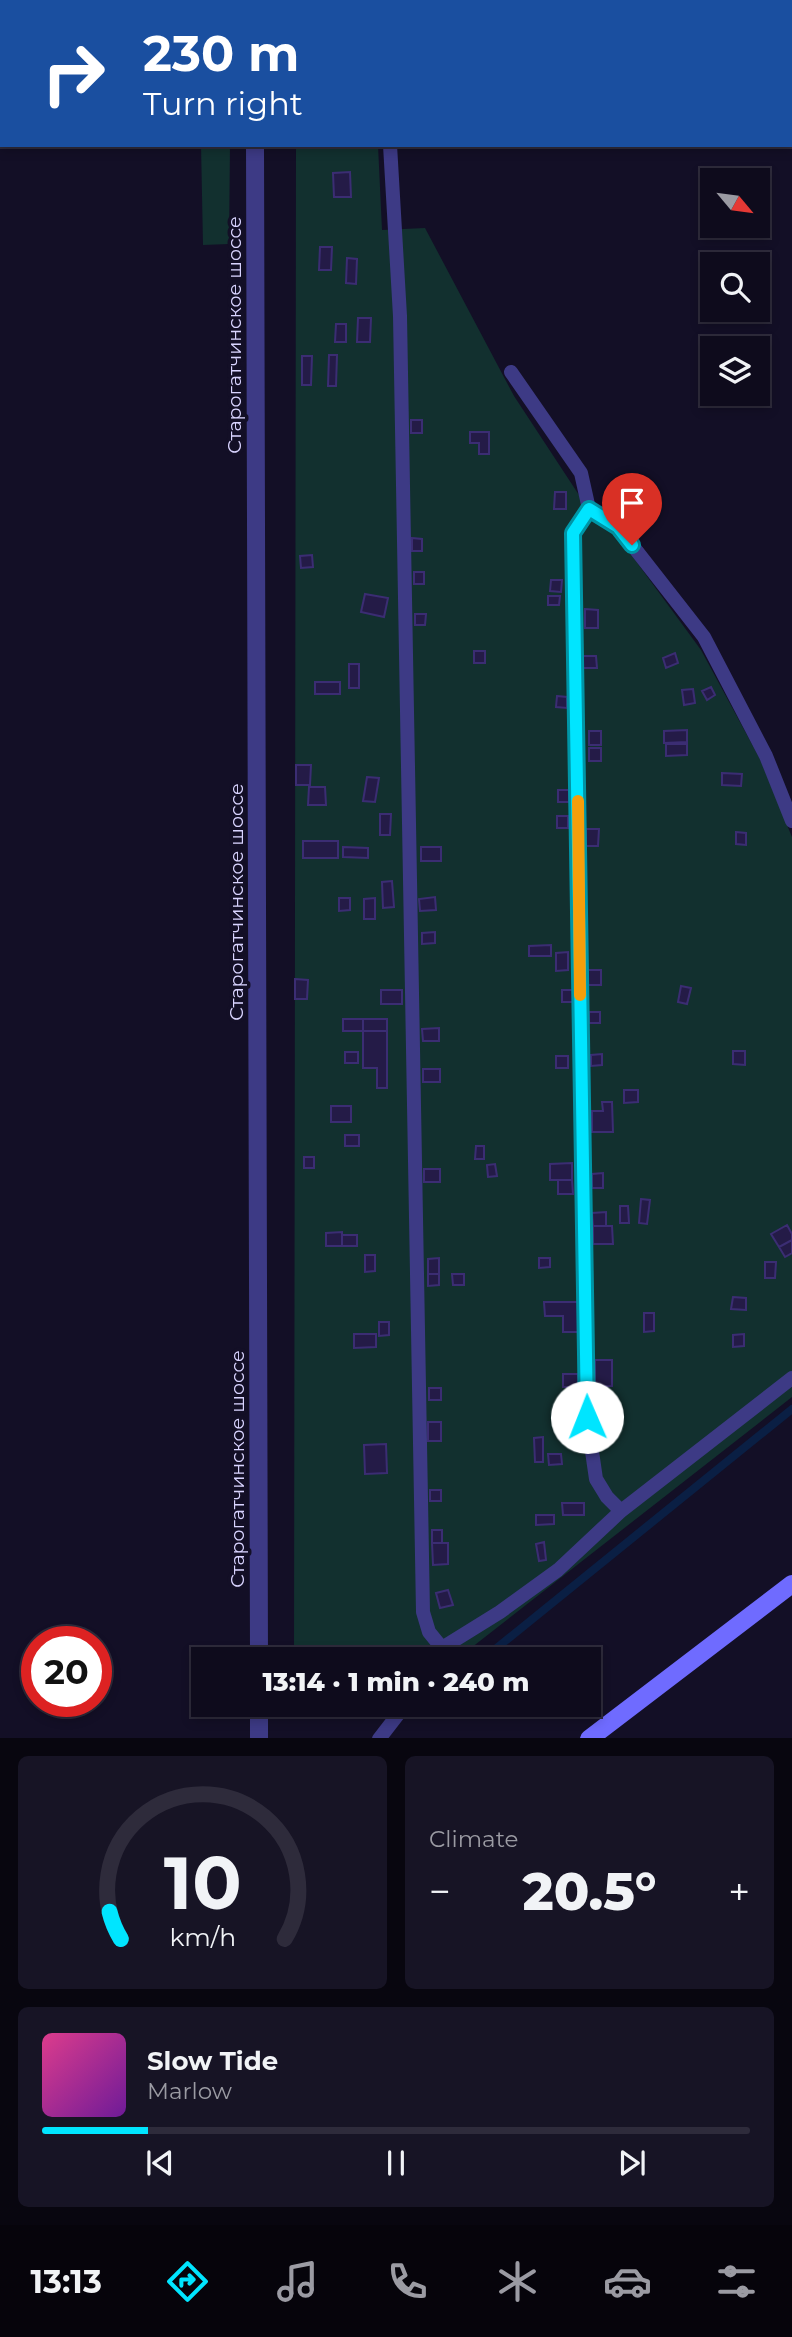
<!DOCTYPE html>
<meta charset="utf-8">
<style>
body{margin:0;font-family:Montserrat,sans-serif;background:#171425;color:#f1f3f6;height:100vh;display:flex;flex-direction:column;font-size:26px;white-space:nowrap}
*{box-sizing:border-box;margin:0}
p{font-size:23px;color:#9b9ba3}
.icon{flex:none;width:38px;height:38px;fill:none;stroke:currentColor;stroke-width:2;stroke-linecap:round;stroke-linejoin:round}
.map{position:relative;height:1738px;overflow:hidden}
.side{display:flex;flex-direction:column;gap:18px;padding:18px;background:#08060f;flex:1}
.side>*{flex:none}
.banner{position:absolute;left:0px;top:0px;width:793px;height:147px;box-shadow:0 4px 10px #0003,0 0 0 2px #2e2b3b;background:#1a4fa0;color:#fff;overflow:hidden}
.needle{width:46px;rotate:119deg}
.fabs{position:absolute;left:700px;top:168px;display:grid;gap:14px}
.fabs a{display:grid;place-items:center;width:70px;height:70px;border-radius:0px;background:#0e0b1c;box-shadow:0 4px 10px #0003,0 0 0 2px #2e2b3b;font-size:35px}
.speed{position:absolute;left:21px;top:1626px;display:flex;gap:14px;font-size:35px;font-weight:700;text-align:center}
.speed>*{display:grid;place-content:center;width:91px;height:91px;border-radius:50%;background:#0e0b1c;box-shadow:0 4px 10px #0003,0 0 0 2px #2e2b3b;line-height:1}
.speed .limit{border:10px solid #d22;background:#fff;color:#111}
.pin{position:absolute;display:grid;place-items:center;width:60px;height:60px;color:#fff;margin:-72px -30px;border-radius:50% 50% 50% 0;rotate:-45deg;box-shadow:0 0 7px #0007}
.pin .icon{rotate:45deg}
.me{position:absolute;width:77px;margin:-38px;rotate:359deg;stroke-linejoin:round;filter:drop-shadow(0 0 5px #0008)}
.turn{display:flex;align-items:center;gap:24px;height:147px;padding:0 28px;font-size:32px}
.turn .icon{width:91px;height:91px;stroke-width:2.5}
.turn b{display:block;font-size:49px;line-height:60px}
.big{font-size:52px;font-weight:800;line-height:1.1}
.side .tile{flex:1;display:flex;flex-direction:column;justify-content:center;gap:10px;min-width:0;padding:0 24px;border-radius:10px;background:#171425}
.side .dial{align-items:center;gap:0}
.dial svg{height:182px;overflow:visible;fill:none;stroke:#2e2b3b;stroke-width:7;stroke-linecap:round;text-anchor:middle}
.dial text{fill:#f1f3f6;stroke:none}
.song{display:flex;align-items:center;gap:21px}
.cover{width:84px;height:84px;border-radius:10px;background:linear-gradient(135deg,hsl(330 70% 55%),hsl(280 70% 35%))}
.played{height:7px;border-radius:4px;background:linear-gradient(90deg,#00e5ff 15%,#2e2b3b 15%)}
.keys{display:flex;justify-content:space-around;direction:ltr}
.heat{display:flex;justify-content:space-between;align-items:center;font-size:38px;direction:ltr}
.side .tiles{flex:1;display:grid;gap:18px;grid-template-columns:1fr 1fr}
.tile:last-child{grid-column:span 2}
.trip{position:absolute;left:191px;top:1647px;width:410px;height:70px;border-radius:0px;background:#0e0b1c;box-shadow:0 4px 10px #0003,0 0 0 2px #2e2b3b;font-weight:800;line-height:70px;text-align:center}
.tabs{display:flex;height:112px;justify-content:space-around;align-items:center;background:#06040b;color:#9b9ba3}
.tabs .icon{width:49px;height:49px}
.tabs .current{color:#00e5ff}
.tabs b{font-size:32px;color:#f1f3f6}
.map>svg:first-child{display:block}
</style>
<div class="map">
<svg width="792" height="1739" viewBox="0 0 792 1739">
<rect width="100%" height="100%" fill="#130f26"/>
<path fill="#12302f" d="M201,145H230L229,244L203,245Z
M296,145H378L382,230L425,228L514,396L579,495L630,553L701,650L760,759L792,837V1397L462,1655L294,1659Z"/>
<g fill="none" stroke-linecap="round" stroke-linejoin="round">
<path stroke="#0a1f44" stroke-width="8" d="M483,1659L792,1409"/>
</g>
<path fill="#241b47" stroke="#3b2d73" stroke-width="2" d="M350,172L351,197H334L333,173Z
M320,247H332L331,270H319Z
M347,258L357,259L356,284L346,283Z
M358,318H371L370,342H357Z
M336,324H346V342H335Z
M329,355H337L336,386H328Z
M302,356H312L311,385H302Z
M411,420H422V433H411Z
M470,432H489V454H479V443H470Z
M555,492H566V509H554Z
M412,538L422,539V551H412Z
M312,555L313,567L301,568L300,556Z
M414,572H424V584H414Z
M551,580H562L561,592L550,591Z
M365,594L388,598L384,617L361,612Z
M548,596H560L559,605H548Z
M585,609L598,610V628H585Z
M415,614H426L425,625H415Z
M474,651H485V663H474Z
M675,653L678,663L666,668L663,658Z
M583,656H596L597,668H583Z
M349,664H359V688H349Z
M315,682H340V694H315Z
M711,687L715,695L707,700L702,691Z
M693,689L695,703L684,705L682,690Z
M557,696L567,697V708L556,707Z
M687,730V742L664,743V731Z
M589,731H601V745H589Z
M666,744H687V755L666,756Z
M589,748H601V761H589Z
M296,765H311L310,785H296Z
M722,773L742,774L741,786L722,785Z
M367,777L379,778L375,802L363,801Z
M309,787H325L326,805H308Z
M558,790H569V802H558Z
M380,814H391L390,835H380Z
M557,816H568V828H557Z
M586,829H599L598,846H586Z
M736,832L746,833V845L736,844Z
M303,841H338V858H303Z
M343,847L368,848V858L343,857Z
M421,847H441V861H421Z
M392,881L394,907L383,908L382,882Z
M435,897L436,910L420,911L419,899Z
M339,898H350V910L339,911Z
M375,898V919H364V899Z
M435,932V943L422,944V933Z
M551,945V956H529V946Z
M568,952V970L556,971V953Z
M588,970H601V985H588Z
M295,979L308,980L307,999H295Z
M681,986L691,988L687,1004L678,1002Z
M381,990H402V1004H381Z
M562,990H575V1002H562Z
M589,1012H600V1023H589Z
M343,1019H363V1031H343Z
M363,1019H387V1031H363Z
M439,1028V1041H423L422,1029Z
M363,1031H387V1088H377V1068H363Z
M733,1051H745V1065L733,1064Z
M345,1052H358V1063H345Z
M602,1054V1065L591,1066V1055Z
M556,1056H568V1068H556Z
M423,1069H440V1082H423Z
M624,1090H638V1102L624,1103Z
M602,1102H612L613,1132H592V1111H603Z
M331,1106H351V1122H331Z
M345,1135H359V1146H345Z
M476,1146H484V1159H475Z
M304,1157H314V1168H304Z
M572,1163V1180H550V1164Z
M495,1164L497,1176L488,1177L487,1165Z
M424,1169H440V1182H424Z
M603,1173V1188H592V1174Z
M558,1180H572L573,1194H558Z
M641,1199L650,1200L647,1224L639,1223Z
M620,1206H628L629,1223H620Z
M606,1212V1226H593L592,1213Z
M787,1225L792,1234V1240L779,1247L771,1234Z
M593,1226H612L613,1244H593Z
M342,1232V1246H326V1233Z
M342,1235H357V1246H342Z
M792,1240V1253L785,1257L779,1247Z
M365,1255H375V1271L365,1272Z
M439,1258V1274H428V1259Z
M539,1258H550V1267L539,1268Z
M765,1262H776L775,1278H765Z
M428,1274H439V1285L428,1286Z
M452,1274H464V1285H453Z
M733,1297L746,1298V1310L731,1309Z
M544,1302H578V1332H563V1316H545Z
M644,1313H654V1331L644,1332Z
M379,1322H389V1335L379,1336Z
M354,1334H376V1347L354,1348Z
M744,1334V1346L733,1347V1335Z
M595,1360H612V1386L595,1387Z
M563,1374H578V1387H563Z
M429,1388H441V1400H429Z
M568,1413H578V1425H568Z
M428,1422H441V1441H428Z
M568,1425H578V1438H568Z
M543,1437V1462H535L534,1438Z
M386,1444L387,1473L365,1474L364,1445Z
M548,1454H561L562,1464L549,1465Z
M430,1490H441V1501H430Z
M562,1503H584V1515H563Z
M536,1515H554V1524L536,1525Z
M432,1530H442V1543H432Z
M544,1542L546,1560L539,1561L536,1544Z
M432,1543H448V1564L433,1565Z
M448,1590L453,1605L440,1608L436,1593Z"/>
<g fill="none" stroke-linecap="round" stroke-linejoin="round">
<path stroke="#3d3a85" stroke-width="14" d="M390,145L400,316L423,1612L429,1632L442,1648
M511,372L581,473L589,509L618,527L704,637L766,756L792,821
M589,509L573,533L587,1417L596,1479L607,1497L621,1511
M435,1659L442,1648L500,1612L558,1570L621,1511L792,1378
M379,1739L406,1704"/>
<path stroke="#3d3a85" stroke-width="18" d="M255,0V2
M255,145L259,1659
M259,1704V1739"/>
<path stroke="#6f6bff" stroke-width="18" d="M589,1739L792,1584"/>
</g>
<g fill="none" stroke-linecap="round" stroke-linejoin="round">
<defs>
<path id="route" d="M587,1417L573,533L589,509L618,527L632,545"/>
</defs>
<use href="#route" stroke="#0095a6" stroke-width="18"/>
<use href="#route" stroke="#00e5ff" stroke-width="12"/>
<path stroke="#f59e0b" stroke-width="12" d="M578,801L580,995"/>
</g>
<g text-anchor="middle" dominant-baseline="central" stroke-width="7" stroke-linejoin="round" paint-order="stroke">
<g font-size="19" fill="#d9d4ff" stroke="#130f26">
<text transform="translate(234 335) rotate(-90)">Старогатчинское шоссе</text>
<text transform="translate(236 902) rotate(-90)">Старогатчинское шоссе</text>
<text transform="translate(237 1469) rotate(-90)">Старогатчинское шоссе</text>
</g>
</g>
</svg>
<div class="fabs">
<a><svg class="needle" viewBox="-14 -14 28 28"><path d="M0-13l5 13h-10z" fill="#e53935"/><path d="M0 13l5-13h-10z" fill="#9b9ba3"/></svg></a>
<a><svg class="icon" aria-label="search" viewBox="0 0 24 24"><circle cx="10" cy="10" r="6"/><path d="M15 15l6 6"/></svg></a>
<a><svg class="icon" aria-label="layers" viewBox="0 0 24 24"><path d="M12 4l9 5-9 5-9-5zM3 14l9 5 9-5"/></svg></a>
</div>
<div class="speed"><div class="limit">20</div></div>
<div class="pin" style="left:632px;top:545px;background:#d93025"><svg class="icon" aria-label="arrive" viewBox="0 0 24 24"><path d="M6 21V4h12l-3 4 3 4H6"/></svg></div>
<svg class="me" style="left:587px;top:1417px" viewBox="-20 -20 40 40"><circle r="19" fill="#fff"/><path d="M0-13L10 11 0 6-10 11z" fill="#00e5ff"/></svg>
<div class="trip">13:14 · 1 min · 240 m</div>
<div class="banner">
<div class="turn"><svg class="icon" aria-label="right" viewBox="0 0 24 24"><path d="M7 20v-9h11M14 6l5 5-5 5"/></svg><div><b>230 m</b>Turn right</div></div>
</div>
</div>
<section class="side">
<div class="tiles">
<div class="tile dial"><svg viewBox="0 0 100 80">
<path d="M14 69A42 42 0 1 1 86 69"/>
<path d="M14 69A42 42 0 0 1 9 57" stroke="#00e5ff"/>
<text x="50" y="56" font-size="32" font-weight="700">10</text>
<text x="50" y="72" font-size="11">km/h</text>
</svg></div>
<div class="tile"><p>Climate</p>
<div class="heat"><a>−</a><b class="big">20.5°</b><a>+</a></div>
</div>
<div class="tile">
<div class="song"><i class="cover"></i><div><b>Slow Tide</b><p>Marlow</p></div></div>
<div class="played"></div>
<div class="keys"><svg class="icon" aria-label="previous" viewBox="0 0 24 24"><path d="M18 5L8 12l10 7zM5 5v14"/></svg><svg class="icon" aria-label="pause" viewBox="0 0 24 24"><path d="M8 5v14M16 5v14"/></svg><svg class="icon" aria-label="next" viewBox="0 0 24 24"><path d="M6 5l10 7-10 7zM19 5v14"/></svg></div>
</div>
</div>
</section>
<nav class="tabs">
<b>13:13</b>
<svg class="icon current" aria-label="directions" viewBox="0 0 24 24"><path d="M12 3l9 9-9 9-9-9zM9 14v-3h6M13 9l2 2-2 2"/></svg>
<svg class="icon" aria-label="music" viewBox="0 0 24 24"><path d="M9 18V5l10-2v13"/><circle cx="6" cy="18" r="3"/><circle cx="16" cy="16" r="3"/></svg>
<svg class="icon" aria-label="phone" viewBox="0 0 24 24"><path d="M5 4h4l2 5-3 2q2 4 5 5l2-3 5 2v4C11 20 4 13 5 4z"/></svg>
<svg class="icon" aria-label="climate" viewBox="0 0 24 24"><path d="M12 3v18M4 7l16 10M4 17L20 7"/></svg>
<svg class="icon" aria-label="car" viewBox="0 0 24 24"><path d="M5 17H2v-5l4-1 3-4h7l3 4 3 1v5h-3M9 17h6M6 11h13"/><circle cx="7" cy="17" r="2"/><circle cx="17" cy="17" r="2"/></svg>
<svg class="icon" aria-label="filters" viewBox="0 0 24 24"><path d="M4 7h16M4 17h16"/><circle cx="9" cy="7" r="2"/><circle cx="15" cy="17" r="2"/></svg>
</nav>
